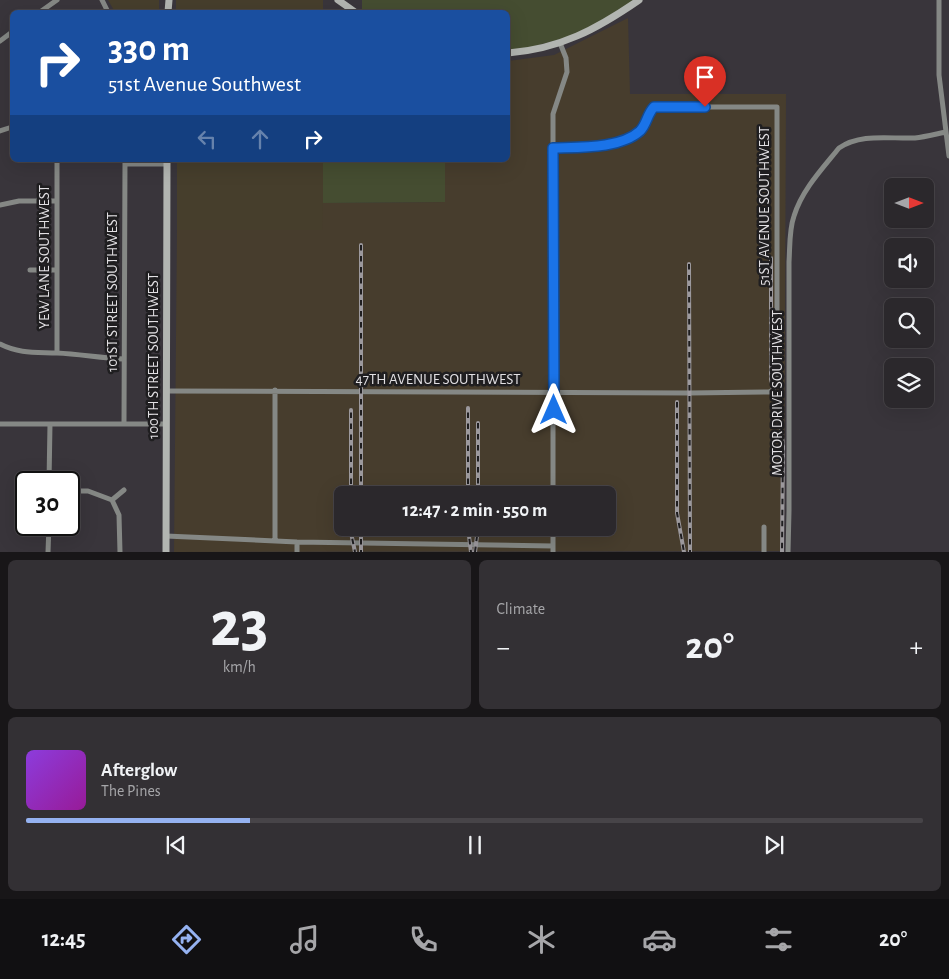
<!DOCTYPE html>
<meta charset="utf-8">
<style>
body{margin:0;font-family:"Alegreya Sans",sans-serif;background:#333034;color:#f1f3f6;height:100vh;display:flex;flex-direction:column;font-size:19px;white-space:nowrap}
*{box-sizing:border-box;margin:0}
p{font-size:16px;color:#a6a6a9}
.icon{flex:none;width:28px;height:28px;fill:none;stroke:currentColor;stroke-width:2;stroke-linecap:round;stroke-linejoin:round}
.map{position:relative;height:552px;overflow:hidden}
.side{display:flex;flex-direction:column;gap:8px;padding:8px;background:#181618;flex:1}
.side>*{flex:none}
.guide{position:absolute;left:10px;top:10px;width:500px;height:152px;border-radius:8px;box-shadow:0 5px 20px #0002,0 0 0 1px #474448;background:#1a4fa0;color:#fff;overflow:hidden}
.needle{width:32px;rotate:90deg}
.fabs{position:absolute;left:884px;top:178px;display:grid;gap:10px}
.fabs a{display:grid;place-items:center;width:50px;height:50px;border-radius:8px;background:#2b282c;box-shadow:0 5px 20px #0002,0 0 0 1px #474448;font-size:25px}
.speed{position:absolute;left:15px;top:471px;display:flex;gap:10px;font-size:25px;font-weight:700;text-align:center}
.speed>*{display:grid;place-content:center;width:65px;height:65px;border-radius:50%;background:#2b282c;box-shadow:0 5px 20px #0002,0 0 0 1px #474448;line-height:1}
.speed .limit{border:2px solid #111;border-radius:8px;background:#fff;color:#111}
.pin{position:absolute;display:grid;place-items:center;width:42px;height:42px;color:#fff;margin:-51px -21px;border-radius:50% 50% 50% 0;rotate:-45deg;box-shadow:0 0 5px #0007}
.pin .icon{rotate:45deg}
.me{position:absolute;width:55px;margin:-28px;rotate:0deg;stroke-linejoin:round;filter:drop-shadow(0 0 4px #0008)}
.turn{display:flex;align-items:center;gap:18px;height:105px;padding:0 15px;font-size:22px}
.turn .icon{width:65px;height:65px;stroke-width:2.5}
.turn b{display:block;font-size:35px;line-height:42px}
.lanes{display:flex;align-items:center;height:48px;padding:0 15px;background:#0003;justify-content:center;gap:25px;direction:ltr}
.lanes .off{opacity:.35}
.big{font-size:38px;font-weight:700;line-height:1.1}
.side .widget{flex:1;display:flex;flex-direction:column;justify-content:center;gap:8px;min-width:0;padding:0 18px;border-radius:8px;background:#333034}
.side .dial{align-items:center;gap:0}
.dial b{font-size:65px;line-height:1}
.song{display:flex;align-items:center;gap:15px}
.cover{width:60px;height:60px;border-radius:8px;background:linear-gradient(135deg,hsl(270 70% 55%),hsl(300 70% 35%))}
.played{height:5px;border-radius:2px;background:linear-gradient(90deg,#95b2f1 25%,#474448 25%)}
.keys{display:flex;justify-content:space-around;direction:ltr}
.heat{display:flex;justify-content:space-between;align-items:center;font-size:28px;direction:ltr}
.side .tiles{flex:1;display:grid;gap:8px;grid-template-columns:1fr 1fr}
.widget:last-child{grid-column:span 2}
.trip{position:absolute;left:334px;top:486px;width:282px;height:50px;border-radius:8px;background:#2b282c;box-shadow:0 5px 20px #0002,0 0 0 1px #474448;font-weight:700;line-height:50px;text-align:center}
.tab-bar{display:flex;height:80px;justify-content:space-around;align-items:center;background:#111012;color:#a6a6a9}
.tab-bar .icon{width:35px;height:35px}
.tab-bar .selected{color:#95b2f1}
.tab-bar b{font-size:22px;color:#f1f3f6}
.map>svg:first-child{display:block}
</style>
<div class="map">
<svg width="949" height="552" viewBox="0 0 949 552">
<rect width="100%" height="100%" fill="#39353b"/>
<path fill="#463e2c" d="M108,0H159V12H115Z
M176,0H323V12H176Z
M177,160H323V230H177Z"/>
<path fill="#473d2d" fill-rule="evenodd" d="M628,18L630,94H786L784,551L174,552L177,230H322L323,203L445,202V160H508V61L554,55ZM342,495H608V528H342Z"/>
<path fill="#454d31" d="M362,0H639L588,32L508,53V12H362Z
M323,160H445V202L323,203Z"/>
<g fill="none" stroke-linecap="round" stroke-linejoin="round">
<path stroke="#858885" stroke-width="5" d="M102,0L108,12
M939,0V75L949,156
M40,12L57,0
M0,41L12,32
M0,131L12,127
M57,160V353
M125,164H167
M0,205L19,201H57
M30,270H57
M0,344C19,354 37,352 57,353C79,354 101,358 123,359
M166,391L690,393L769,392L773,390L777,381V107H657C646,111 647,124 639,131C619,149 579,147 553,148
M124,423L125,160
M0,424H166
M49,482L50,424
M69,491H88L112,500L119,515L120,552
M553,495V114L567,72L566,58L560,43
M112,500L124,490
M764,527V552
M166,536L297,542L553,546
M275,541V390
M48,552L49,525
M297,552V542
M553,552V528
M788,552L789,511V262C790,247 789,230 794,216C802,190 822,169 839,148C861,133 889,139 915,138C925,137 936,134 946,132"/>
<path stroke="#b2b5b1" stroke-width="7" d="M338,0L355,12
M168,12L169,0
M508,53C560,49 597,29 639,0
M166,552L167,160"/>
<defs>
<path id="rail" d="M361,245V495
M771,258V379L780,421L783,445L782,552
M689,264L690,552
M677,402V513L684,552
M478,423V495
M351,495V410
M468,495V408
M350,528L355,552
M361,528V552
M468,528L471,552
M475,552L478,528"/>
</defs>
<use href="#rail" stroke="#9c999d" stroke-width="4"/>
<use href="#rail" stroke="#1f1e20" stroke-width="2" stroke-dasharray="5.5" stroke-linecap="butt"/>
</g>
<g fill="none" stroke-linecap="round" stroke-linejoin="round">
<defs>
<path id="route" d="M554,410L553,148C579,147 620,149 640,131C647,124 647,114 654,107H705"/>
</defs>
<use href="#route" stroke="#114b97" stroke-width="12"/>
<use href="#route" stroke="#1a73e8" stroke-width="9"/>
</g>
<g text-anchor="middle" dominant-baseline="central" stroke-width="5" stroke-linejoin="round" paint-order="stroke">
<g font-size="15" fill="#e2e0e3" stroke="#1f1e20">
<text transform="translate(764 206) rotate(-90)">51ST AVENUE SOUTHWEST</text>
<text transform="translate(44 257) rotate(-90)">YEW LANE SOUTHWEST</text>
<text transform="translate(112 292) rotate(-90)">101ST STREET SOUTHWEST</text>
<text transform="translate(153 356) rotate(-90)">100TH STREET SOUTHWEST</text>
<text x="438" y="379">47TH AVENUE SOUTHWEST</text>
<text transform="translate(777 393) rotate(-90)">MOTOR DRIVE SOUTHWEST</text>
</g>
</g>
</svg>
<div class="fabs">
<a><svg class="needle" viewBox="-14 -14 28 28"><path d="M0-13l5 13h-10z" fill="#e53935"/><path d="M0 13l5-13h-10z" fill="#a6a6a9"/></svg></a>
<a><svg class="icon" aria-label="sound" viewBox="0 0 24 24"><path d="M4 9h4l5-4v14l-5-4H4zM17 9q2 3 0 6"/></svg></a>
<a><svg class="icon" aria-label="search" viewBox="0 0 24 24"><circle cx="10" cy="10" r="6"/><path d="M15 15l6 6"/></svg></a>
<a><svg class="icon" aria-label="layers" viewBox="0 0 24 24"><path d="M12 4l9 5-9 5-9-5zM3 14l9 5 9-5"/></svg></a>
</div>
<div class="speed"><div class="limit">30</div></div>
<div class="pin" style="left:705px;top:107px;background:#d93025"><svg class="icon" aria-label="arrive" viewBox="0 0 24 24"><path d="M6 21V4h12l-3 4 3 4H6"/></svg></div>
<svg class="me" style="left:554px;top:410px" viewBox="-20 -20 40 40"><path d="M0-17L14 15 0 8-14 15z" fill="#1a73e8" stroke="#fff" stroke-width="4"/></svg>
<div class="trip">12:47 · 2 min · 550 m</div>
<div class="guide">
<div class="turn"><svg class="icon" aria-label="right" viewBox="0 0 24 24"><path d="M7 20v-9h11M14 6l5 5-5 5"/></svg><div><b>330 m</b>51st Avenue Southwest</div></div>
<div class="lanes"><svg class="icon off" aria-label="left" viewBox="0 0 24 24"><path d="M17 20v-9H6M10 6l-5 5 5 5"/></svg><svg class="icon off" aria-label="ahead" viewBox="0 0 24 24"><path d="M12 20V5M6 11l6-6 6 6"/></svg><svg class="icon" aria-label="right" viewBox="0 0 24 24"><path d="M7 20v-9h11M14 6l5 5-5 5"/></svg></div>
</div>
</div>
<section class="side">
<div class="tiles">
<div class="widget dial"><b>23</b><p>km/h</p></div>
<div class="widget"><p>Climate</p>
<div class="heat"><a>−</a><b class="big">20°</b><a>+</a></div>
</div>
<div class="widget">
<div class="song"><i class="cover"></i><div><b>Afterglow</b><p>The Pines</p></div></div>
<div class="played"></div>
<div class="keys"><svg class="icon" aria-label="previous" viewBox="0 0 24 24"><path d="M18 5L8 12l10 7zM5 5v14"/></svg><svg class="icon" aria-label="pause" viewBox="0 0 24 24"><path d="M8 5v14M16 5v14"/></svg><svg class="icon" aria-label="next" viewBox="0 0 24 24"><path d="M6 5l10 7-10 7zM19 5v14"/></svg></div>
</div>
</div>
</section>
<nav class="tab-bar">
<b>12:45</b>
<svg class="icon selected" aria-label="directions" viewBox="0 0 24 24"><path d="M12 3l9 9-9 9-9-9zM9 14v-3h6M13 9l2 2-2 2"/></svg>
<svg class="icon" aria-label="music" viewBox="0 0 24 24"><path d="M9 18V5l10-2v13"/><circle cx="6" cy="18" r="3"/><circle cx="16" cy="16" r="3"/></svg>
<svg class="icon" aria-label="phone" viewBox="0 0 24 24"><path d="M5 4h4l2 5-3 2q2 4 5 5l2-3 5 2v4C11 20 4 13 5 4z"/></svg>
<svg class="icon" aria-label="climate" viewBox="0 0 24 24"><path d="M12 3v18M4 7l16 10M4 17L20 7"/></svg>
<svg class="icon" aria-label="car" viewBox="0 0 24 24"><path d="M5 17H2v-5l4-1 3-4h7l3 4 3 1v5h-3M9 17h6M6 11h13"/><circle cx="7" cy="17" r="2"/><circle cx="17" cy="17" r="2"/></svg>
<svg class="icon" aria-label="filters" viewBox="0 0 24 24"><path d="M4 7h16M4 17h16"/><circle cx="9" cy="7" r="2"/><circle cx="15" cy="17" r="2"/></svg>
<b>20°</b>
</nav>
